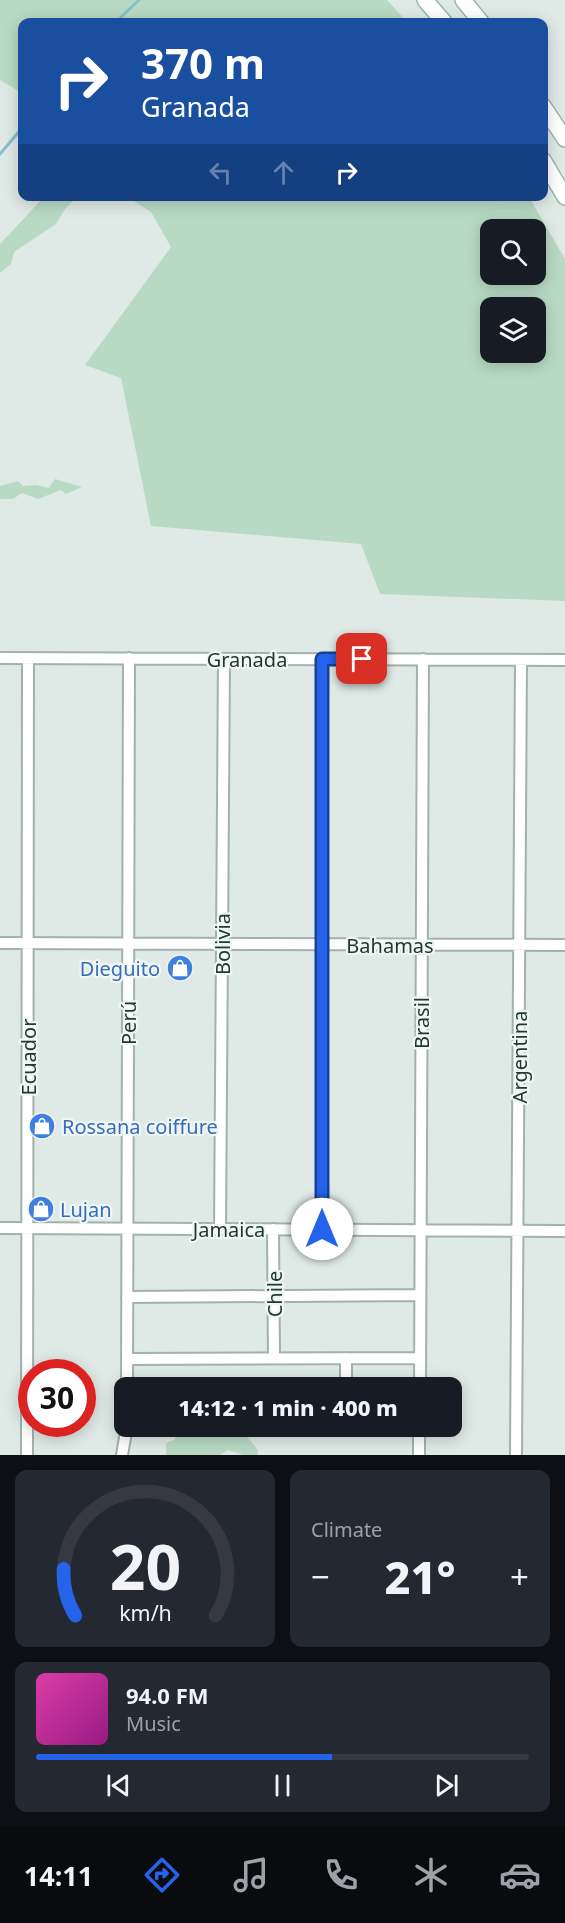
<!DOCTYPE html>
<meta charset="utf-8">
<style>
body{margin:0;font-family:"Noto Sans",sans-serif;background:#242831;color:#f1f3f6;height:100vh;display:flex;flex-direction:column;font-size:22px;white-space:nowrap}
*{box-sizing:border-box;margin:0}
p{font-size:20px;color:#9ea1a6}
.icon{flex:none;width:33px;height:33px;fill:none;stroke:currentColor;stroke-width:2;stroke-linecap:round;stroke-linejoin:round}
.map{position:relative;height:1455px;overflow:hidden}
.details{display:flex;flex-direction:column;gap:15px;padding:15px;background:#0d0f14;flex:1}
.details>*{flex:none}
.guide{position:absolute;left:18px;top:18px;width:530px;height:183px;border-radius:12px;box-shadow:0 3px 15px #0003;background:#1a4fa0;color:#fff;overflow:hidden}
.controls{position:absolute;left:480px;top:219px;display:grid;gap:12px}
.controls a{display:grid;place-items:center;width:66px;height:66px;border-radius:12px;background:#171b24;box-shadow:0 3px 15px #0003;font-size:30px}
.speed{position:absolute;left:18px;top:1359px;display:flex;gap:12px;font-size:30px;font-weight:700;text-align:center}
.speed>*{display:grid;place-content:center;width:78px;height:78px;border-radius:50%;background:#171b24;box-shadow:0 3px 15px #0003;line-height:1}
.speed .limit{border:9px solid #d22;background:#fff;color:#111}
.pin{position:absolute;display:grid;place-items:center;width:51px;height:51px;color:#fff;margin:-26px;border-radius:12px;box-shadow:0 3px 9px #0006}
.me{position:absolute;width:66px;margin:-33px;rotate:0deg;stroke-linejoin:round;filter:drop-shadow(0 0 4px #0008)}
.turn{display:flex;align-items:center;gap:21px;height:126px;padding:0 24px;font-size:27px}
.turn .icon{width:78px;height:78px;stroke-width:2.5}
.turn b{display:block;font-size:42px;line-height:51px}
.lanes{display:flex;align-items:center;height:57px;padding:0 24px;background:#0003;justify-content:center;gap:30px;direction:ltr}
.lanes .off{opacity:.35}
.big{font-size:45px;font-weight:800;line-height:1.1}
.details .tile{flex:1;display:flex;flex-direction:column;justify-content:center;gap:9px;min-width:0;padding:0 21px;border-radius:12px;background:#242831}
.details .dial{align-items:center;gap:0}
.dial svg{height:156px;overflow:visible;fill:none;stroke:#363941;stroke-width:7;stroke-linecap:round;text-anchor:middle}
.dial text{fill:#f1f3f6;stroke:none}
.song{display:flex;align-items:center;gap:18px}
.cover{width:72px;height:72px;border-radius:9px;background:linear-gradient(135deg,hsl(320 70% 55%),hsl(310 70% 35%))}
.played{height:6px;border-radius:3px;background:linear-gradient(90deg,#2563eb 60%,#363941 60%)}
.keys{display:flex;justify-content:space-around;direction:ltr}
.heat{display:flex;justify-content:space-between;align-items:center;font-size:33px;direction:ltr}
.details .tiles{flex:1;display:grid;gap:15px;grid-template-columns:1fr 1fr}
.tile:last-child{grid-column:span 2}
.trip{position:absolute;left:114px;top:1377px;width:348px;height:60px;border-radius:12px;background:#171b24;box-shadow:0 3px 15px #0003;font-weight:800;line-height:60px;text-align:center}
.menu{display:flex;height:96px;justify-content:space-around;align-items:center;background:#090b0e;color:#9ea1a6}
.menu .icon{width:42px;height:42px}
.menu .active{color:#2563eb}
.menu b{font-size:27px;color:#f1f3f6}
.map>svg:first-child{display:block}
</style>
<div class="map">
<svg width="565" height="1455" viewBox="0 0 565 1455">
<rect width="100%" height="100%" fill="#dfeae6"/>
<path fill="#b8dac4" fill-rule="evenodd" d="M0,0H387L407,22H22V93L0,80Z
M44,197H77L65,209L56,224L14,252L11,264L0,273V244Z
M128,197H529L565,259V601L380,594L361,544L151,526L121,378L85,365L171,247L151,212ZM490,230H536V274H490ZM490,308H536V352H490Z
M55,479L82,487L66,494L61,490L38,499L22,493L13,499H0V486L18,481L23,486L36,485L49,488Z
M183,1427L188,1426L302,1427L282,1430L274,1435L249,1434L248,1438L258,1450V1455H243L228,1450L220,1455H166V1443L174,1440Z"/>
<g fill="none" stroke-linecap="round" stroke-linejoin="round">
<path stroke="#89becd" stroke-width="3" d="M116,22L139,0
M0,154L22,128"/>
<defs>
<path id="street" d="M0,658L565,660
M322,659V1229
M0,943L565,945
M0,1228L565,1231
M220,1229L224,659
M273,1229L274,1358
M127,1297L420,1295
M346,1358V1388
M127,1359L420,1358
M127,1388L129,658
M420,1388L423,659
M346,1426V1430
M27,1455L28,658
M122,1455L127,1426
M419,1455V1426
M516,1455L521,660"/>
<path id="secondary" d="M425,0L444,22
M463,0L481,22
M543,106L565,139
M543,160L565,197"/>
</defs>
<use href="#street" stroke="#a2b1ad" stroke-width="14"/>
<use href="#secondary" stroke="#9fb5ae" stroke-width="18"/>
<use href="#street" stroke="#fff" stroke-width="10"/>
<use href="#secondary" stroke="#fff" stroke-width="15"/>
</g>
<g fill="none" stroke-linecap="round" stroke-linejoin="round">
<defs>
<path id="route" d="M322,1229V659H362"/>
</defs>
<use href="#route" stroke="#184099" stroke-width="15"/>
<use href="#route" stroke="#2563eb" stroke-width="10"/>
</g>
<defs>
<symbol id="shop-disc" viewBox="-11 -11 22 22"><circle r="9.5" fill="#3f7fe0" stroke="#eff6f3"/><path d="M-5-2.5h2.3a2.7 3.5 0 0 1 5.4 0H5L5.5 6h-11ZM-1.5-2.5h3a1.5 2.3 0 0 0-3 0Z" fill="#fff"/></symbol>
</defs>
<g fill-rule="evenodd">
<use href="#shop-disc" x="165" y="953" width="30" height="30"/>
<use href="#shop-disc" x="27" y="1111" width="30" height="30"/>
<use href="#shop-disc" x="26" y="1194" width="30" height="30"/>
</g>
<g text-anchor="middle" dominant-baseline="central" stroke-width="4.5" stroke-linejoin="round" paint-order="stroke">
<g font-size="20" fill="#213934" stroke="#eff6f3">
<text x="247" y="659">Granada</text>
<text transform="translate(222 944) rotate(-90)">Bolivia</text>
<text x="390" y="945">Bahamas</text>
<text transform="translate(128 1023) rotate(-90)">Perú</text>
<text transform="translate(421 1023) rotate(-90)">Brasil</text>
<text transform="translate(28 1057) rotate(-90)">Ecuador</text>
<text transform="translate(519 1057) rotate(-90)">Argentina</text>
<text x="229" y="1229">Jamaica</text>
<text transform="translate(274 1294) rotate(-90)">Chile</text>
</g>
<g font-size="20" fill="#366cbe" stroke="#eff6f3" text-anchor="start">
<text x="160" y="968" text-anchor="end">Dieguito</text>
<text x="62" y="1126">Rossana coiffure</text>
<text x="60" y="1209">Lujan</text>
</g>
</g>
</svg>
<div class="controls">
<a><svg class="icon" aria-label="search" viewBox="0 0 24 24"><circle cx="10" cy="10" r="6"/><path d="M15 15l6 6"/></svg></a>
<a><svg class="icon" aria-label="layers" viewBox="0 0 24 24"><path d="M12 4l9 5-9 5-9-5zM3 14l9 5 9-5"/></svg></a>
</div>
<div class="speed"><div class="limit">30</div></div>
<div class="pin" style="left:362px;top:659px;background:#d93025"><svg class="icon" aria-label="arrive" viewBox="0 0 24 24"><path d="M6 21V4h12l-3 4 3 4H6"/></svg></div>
<svg class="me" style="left:322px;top:1229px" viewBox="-20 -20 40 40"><circle r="19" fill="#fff"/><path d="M0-13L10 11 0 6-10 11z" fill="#2563eb"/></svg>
<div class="trip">14:12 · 1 min · 400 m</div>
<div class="guide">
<div class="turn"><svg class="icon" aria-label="right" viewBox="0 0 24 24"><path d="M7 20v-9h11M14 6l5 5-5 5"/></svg><div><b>370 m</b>Granada</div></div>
<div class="lanes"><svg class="icon off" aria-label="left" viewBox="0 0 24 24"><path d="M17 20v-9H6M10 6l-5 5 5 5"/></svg><svg class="icon off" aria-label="ahead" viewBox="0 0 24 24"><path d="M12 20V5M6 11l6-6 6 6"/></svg><svg class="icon" aria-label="right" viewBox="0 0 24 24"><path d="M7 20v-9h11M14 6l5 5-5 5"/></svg></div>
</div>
</div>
<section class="details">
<div class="tiles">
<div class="tile dial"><svg viewBox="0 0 100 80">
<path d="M14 69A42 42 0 1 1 86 69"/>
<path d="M14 69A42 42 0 0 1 8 45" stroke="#2563eb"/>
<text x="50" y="56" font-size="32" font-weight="700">20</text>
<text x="50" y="72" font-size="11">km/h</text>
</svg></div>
<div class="tile"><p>Climate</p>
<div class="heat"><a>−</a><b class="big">21°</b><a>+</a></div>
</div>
<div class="tile">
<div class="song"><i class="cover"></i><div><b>94.0 FM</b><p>Music</p></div></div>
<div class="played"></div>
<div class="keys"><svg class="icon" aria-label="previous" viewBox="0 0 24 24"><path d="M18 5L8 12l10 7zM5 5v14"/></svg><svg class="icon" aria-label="pause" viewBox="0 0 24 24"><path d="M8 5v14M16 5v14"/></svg><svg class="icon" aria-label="next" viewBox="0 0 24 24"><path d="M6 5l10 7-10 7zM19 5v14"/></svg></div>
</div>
</div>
</section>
<nav class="menu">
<b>14:11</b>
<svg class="icon active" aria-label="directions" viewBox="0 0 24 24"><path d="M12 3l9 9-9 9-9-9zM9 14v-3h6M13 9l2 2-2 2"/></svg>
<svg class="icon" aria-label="music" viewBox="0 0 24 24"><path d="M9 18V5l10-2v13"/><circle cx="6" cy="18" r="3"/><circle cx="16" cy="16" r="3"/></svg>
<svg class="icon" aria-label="phone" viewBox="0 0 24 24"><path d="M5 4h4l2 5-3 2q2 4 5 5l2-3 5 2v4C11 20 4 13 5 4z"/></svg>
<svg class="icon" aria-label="climate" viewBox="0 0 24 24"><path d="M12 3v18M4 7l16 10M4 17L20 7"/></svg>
<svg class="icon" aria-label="car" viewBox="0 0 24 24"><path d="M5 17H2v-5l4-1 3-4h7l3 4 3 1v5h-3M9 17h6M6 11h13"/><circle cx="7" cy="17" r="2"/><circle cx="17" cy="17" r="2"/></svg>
</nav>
